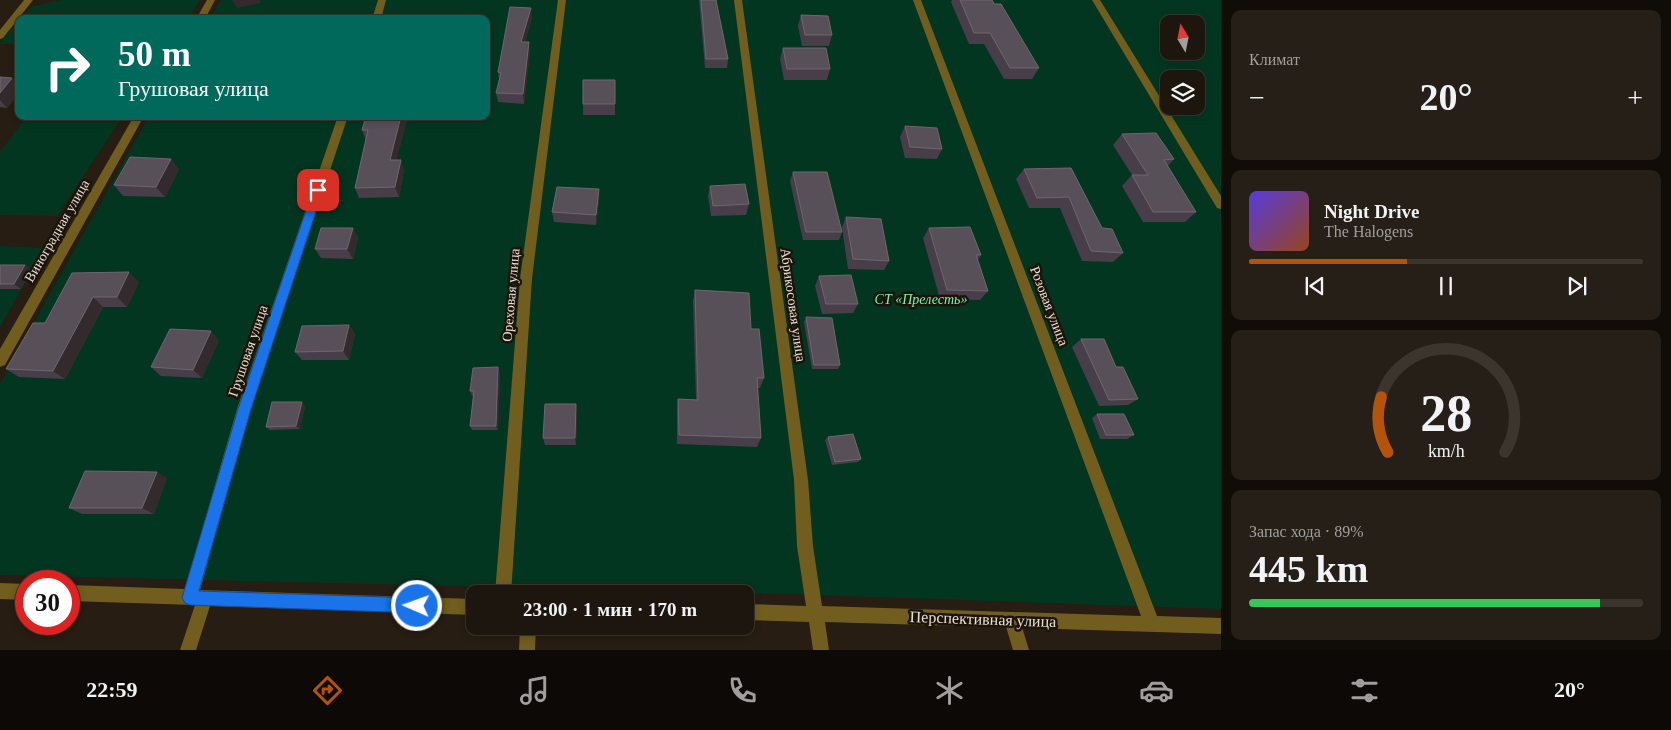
<!DOCTYPE html>
<html lang="ru">
<meta charset="utf-8">
<style>
body{margin:0;font-family:"Times New Roman",serif;background:#251f17;color:#f1f3f6;height:100vh;display:flex;flex-direction:column;font-size:19px;white-space:nowrap}
*{box-sizing:border-box;margin:0}
p{font-size:16px;color:#a09f9e}
.icon{flex:none;width:28px;height:28px;fill:none;stroke:currentColor;stroke-width:2;stroke-linecap:round;stroke-linejoin:round}
.map{position:relative;flex:1;overflow:hidden}
.sheet{display:flex;flex-direction:column;gap:10px;padding:10px;background:#100c08;width:450px}
.sheet>*{flex:none}
.top-card{position:absolute;left:15px;top:15px;width:475px;height:105px;border-radius:10px;box-shadow:0 2px 8px #0003,0 0 0 1px #3b352e;background:#00695c;color:#fff;overflow:hidden}
.needle{width:32px;rotate:350deg}
.tools{position:absolute;left:1160px;top:15px;display:grid;gap:10px}
.tools a{display:grid;place-items:center;width:45px;height:45px;border-radius:10px;background:#1d160e;box-shadow:0 2px 8px #0003,0 0 0 1px #3b352e;font-size:25px}
.speed{position:absolute;left:15px;top:570px;display:flex;gap:10px;font-size:25px;font-weight:700;text-align:center}
.speed>*{display:grid;place-content:center;width:65px;height:65px;border-radius:50%;background:#1d160e;box-shadow:0 2px 8px #0003,0 0 0 1px #3b352e;line-height:1}
.speed .limit{border:8px solid #d22;background:#fff;color:#111}
.pin{position:absolute;display:grid;place-items:center;width:42px;height:42px;color:#fff;margin:-21px;border-radius:10px;box-shadow:0 2px 8px #0006}
.me{position:absolute;width:55px;margin:-28px;rotate:272deg;stroke-linejoin:round;filter:drop-shadow(0 0 4px #0008)}
.turn{display:flex;align-items:center;gap:18px;height:105px;padding:0 20px;font-size:22px}
.turn .icon{width:65px;height:65px;stroke-width:2.5}
.turn b{display:block;font-size:35px;line-height:42px}
.big{font-size:38px;font-weight:600;line-height:1.1}
.sheet .widget{flex:1;display:flex;flex-direction:column;justify-content:center;gap:8px;min-width:0;padding:0 18px;border-radius:10px;background:#251f17}
.sheet .dial{align-items:center;gap:0}
.dial svg{height:130px;overflow:visible;fill:none;stroke:#3b352e;stroke-width:7;stroke-linecap:round;text-anchor:middle}
.dial text{fill:#f1f3f6;stroke:none}
.song{display:flex;align-items:center;gap:15px}
.cover{width:60px;height:60px;border-radius:8px;background:linear-gradient(135deg,hsl(250 70% 55%),hsl(20 70% 35%))}
.played{height:5px;border-radius:2px;background:linear-gradient(90deg,#b45309 40%,#3b352e 40%)}
.keys{display:flex;justify-content:space-around;direction:ltr}
.heat{display:flex;justify-content:space-between;align-items:center;font-size:28px;direction:ltr}
.charge{height:8px;border-radius:4px;background:linear-gradient(90deg,#34c759 89%,#3b352e 0)}
.trip{position:absolute;left:466px;top:585px;width:288px;height:50px;border-radius:10px;background:#1d160e;box-shadow:0 2px 8px #0003,0 0 0 1px #3b352e;font-weight:600;line-height:50px;text-align:center}
.tabs{display:flex;height:80px;justify-content:space-around;align-items:center;background:#0c0906;color:#a09f9e}
.tabs .icon{width:35px;height:35px}
.tabs .selected{color:#b45309}
.tabs b{font-size:22px;color:#f1f3f6}
main{display:flex;flex:1;min-height:0}
.map>svg:first-child{display:block}
</style>
<main>
<div class="map">
<svg width="1221" height="650" viewBox="0 0 1221 650">
<rect width="100%" height="100%" fill="#271d12"/>
<path fill="#033620" fill-rule="evenodd" d="M62,0H200L188,19H21L32,6Z
M221,0H1221V609L787,594L0,575V384L149,116H486V19H209ZM1169,24H1196V51H1169ZM1169,79H1196V106H1169Z
M19,21V44H0V42Z
M27,116H123L57,216L0,215V152Z
M0,246L45,248L0,327Z"/>
<g fill="none" stroke-linecap="round" stroke-linejoin="round">
<path fill="#715d1d" fill-rule="evenodd" d="M1012,612L1018,614L1029,650H1013L1004,620L1006,614Z"/>
<path fill="#715d1d" fill-rule="evenodd" d="M24,0H33L3,38L0,39V30Z
M207,0H215L205,19H196Z
M378,0H386L381,19H372Z
M558,0H566L532,279L511,594H495L520,279Z
M734,0H742L808,480L813,546L822,606L1141,616L913,0H921L1157,616L1221,618V634L825,622L829,650H813L809,622L745,620V604L806,606L797,546L794,480Z
M1092,0H1100L1221,196V209L1217,208Z
M134,116H144L5,365L0,367V349Z
M338,116H348L251,409L200,590L475,599V615L210,606L196,650H180L195,605L69,601V585L185,589L237,409Z
M0,583L26,584V600L0,599Z
M520,626H536L535,650H519Z"/>
</g>
<path fill="#473e4a" d="M699,0H716L728,59L727,68H705Z
M952,0H992L1039,68L1032,79H1004L984,44H969L951,2Z
M801,15L832,35L829,46H802L798,26Z
M532,18L525,42L530,51L524,104L498,102L496,93L499,80L498,72Z
M783,48L830,69L827,80H784L780,59Z
M0,77L12,78L19,85V93L7,108L0,107Z
M615,80V115H583V104Z
M366,116H408L396,160L404,170L399,197L359,198L355,188L366,140L362,130Z
M905,126L942,149L937,159L905,158L900,137Z
M1122,134L1174,159L1168,166L1196,212L1185,222H1143L1122,186L1132,175L1113,145Z
M1071,168L1102,228L1123,253L1113,262L1082,261L1060,208H1029L1016,179L1024,169Z
M179,169L165,197L123,196L114,185Z
M793,172L842,232L839,240H803L790,181Z
M710,186L749,204L746,215L711,216L708,196Z
M599,199L596,225L554,222L552,212Z
M846,217L889,261L884,270L848,269L842,227Z
M353,228L358,238L353,259L321,258L315,249Z
M929,228L981,255L978,260L988,291L980,300L940,299L923,238Z
M0,265H25L31,270L21,289H0Z
M72,273L139,282L127,307H103L65,379L19,377L6,369L45,323Z
M819,276L858,304L853,313L822,314L815,286Z
M695,290L751,329L764,378L760,388H758L761,438L757,447L677,444V409L678,399L696,400L693,301Z
M806,317L840,365L838,369H812L804,322Z
M349,325L355,334L349,360H302L295,352Z
M1081,339L1116,367L1138,399L1128,405L1099,406L1072,347Z
M219,340L202,378L161,376L151,367Z
M500,372L498,430H472L470,426L473,396H472L470,391Z
M305,406L300,429L270,430L266,427Z
M577,411L576,445H545L543,438Z
M1097,414L1134,435L1127,439H1100L1092,418Z
M828,437L861,459L858,462L832,465L825,440Z
M167,478L154,514H82L69,508Z"/>
<path fill="#332a2d" d="M232,0H260L261,3L237,8Z
M531,8L532,18L522,51L521,42Z
M529,42L530,51L524,104L523,94Z
M12,78L19,85V93L7,108L0,100V93Z
M401,116H408L394,171L390,160Z
M171,159L179,169L165,197L156,187Z
M401,160L404,170L399,197L395,187Z
M599,189V199L596,225V215Z
M353,228L358,238L353,259L347,249Z
M25,265L31,270L21,289L14,284Z
M129,272L139,282L127,307L117,297Z
M93,297L103,307L65,379L53,371Z
M349,325L355,334L349,360L343,351Z
M211,331L219,340L202,378L193,370Z
M498,367L500,372L498,430L496,426Z
M302,402L305,406L300,429L296,426Z
M576,404L577,411L576,445L575,438Z
M157,472L167,478L154,514L142,508Z"/>
<path fill="#585059" stroke="#6f666d" d="M701,0H716L728,59H706Z
M960,0H992L994,4H1001L1039,68H1010L990,33H974Z
M510,7L531,8L521,42H529L523,94L496,93L501,73L498,72Z
M801,15L828,16L832,35H805Z
M783,48H826L830,69H787Z
M0,77L12,78L0,93Z
M583,80H615V104H583Z
M366,116H401L390,160H401L395,187L355,188L368,130H362Z
M905,126L937,128L942,149L910,147Z
M1156,133L1174,159L1164,160L1196,212H1153L1132,175H1148L1122,134Z
M130,157L171,159L156,187L114,185Z
M1071,168L1102,228L1112,229L1123,253L1091,251L1069,197L1037,198L1024,169Z
M793,172H827L842,232H806Z
M745,184L749,204L713,206L710,186Z
M557,187L599,189L596,215L552,212Z
M846,217L881,219L889,261L853,259Z
M970,227L981,255H976L988,291L947,290L929,228Z
M321,228H353L347,249H315Z
M0,265H25L14,284H0Z
M129,272L117,297H93L53,371L6,369L33,323H45L72,273Z
M851,275L858,304H826L819,276Z
M695,290L749,293L751,329H759L764,378H757L761,438L679,435L678,399L698,400Z
M806,317L832,318L840,365H814Z
M349,325L343,351L295,352L302,326Z
M170,329L211,331L193,370L151,367Z
M1081,339H1104L1116,367H1123L1138,399L1109,400Z
M498,367L496,426H470L474,391H470L473,368Z
M272,402H302L296,426L266,427Z
M545,404H576L575,438H543Z
M1097,414H1124L1134,435H1106Z
M853,434L861,459L835,462L828,437Z
M85,471L157,472L142,508H69Z"/>
<path fill="#1a73e8" stroke="#114b97" d="M318,186L323,190L251,409L199,591L417,598L422,600L424,606L422,611L417,613L190,605L185,603L182,598L238,409L313,190Z"/>
<g text-anchor="middle" dominant-baseline="central" stroke-width="5" stroke-linejoin="round" paint-order="stroke">
<g font-size="14" fill="#e7e0d9" stroke="#1d1409">
<text transform="translate(57 231) rotate(-60)">Виноградная улица</text>
<text transform="translate(511 295) rotate(-85)">Ореховая улица</text>
<text transform="translate(793 305) rotate(82)">Абрикосовая улица</text>
<text transform="translate(1049 306) rotate(69)">Розовая улица</text>
<text transform="translate(248 351) rotate(-71)">Грушовая улица</text>
</g>
<g font-size="14" font-style="italic" fill="#6dfbb4" stroke="#1d1409">
<text x="921" y="299">СТ «Прелесть»</text>
</g>
<g font-size="16" fill="#e7e0d9" stroke="#1d1409">
<text transform="translate(983 619) rotate(2)">Перспективная улица</text>
</g>
</g>
</svg>
<div class="tools">
<a><svg class="needle" viewBox="-14 -14 28 28"><path d="M0-13l5 13h-10z" fill="#e53935"/><path d="M0 13l5-13h-10z" fill="#a09f9e"/></svg></a>
<a><svg class="icon" aria-label="layers" viewBox="0 0 24 24"><path d="M12 4l9 5-9 5-9-5zM3 14l9 5 9-5"/></svg></a>
</div>
<div class="speed"><div class="limit">30</div></div>
<div class="pin" style="left:318px;top:190px;background:#d93025"><svg class="icon" aria-label="arrive" viewBox="0 0 24 24"><path d="M6 21V4h12l-3 4 3 4H6"/></svg></div>
<svg class="me" style="left:417px;top:606px" viewBox="-20 -20 40 40"><circle r="17" fill="#1a73e8" stroke="#fff" stroke-width="3"/><path d="M0-11L8 9 0 5-8 9z" fill="#fff"/></svg>
<div class="trip">23:00 · 1 мин · 170 m</div>
<div class="top-card">
<div class="turn"><svg class="icon" aria-label="right" viewBox="0 0 24 24"><path d="M7 20v-9h11M14 6l5 5-5 5"/></svg><div><b>50 m</b>Грушовая улица</div></div>
</div>
</div>
<section class="sheet">
<div class="widget"><p>Климат</p>
<div class="heat"><a>−</a><b class="big">20°</b><a>+</a></div>
</div>
<div class="widget">
<div class="song"><i class="cover"></i><div><b>Night Drive</b><p>The Halogens</p></div></div>
<div class="played"></div>
<div class="keys"><svg class="icon" aria-label="previous" viewBox="0 0 24 24"><path d="M18 5L8 12l10 7zM5 5v14"/></svg><svg class="icon" aria-label="pause" viewBox="0 0 24 24"><path d="M8 5v14M16 5v14"/></svg><svg class="icon" aria-label="next" viewBox="0 0 24 24"><path d="M6 5l10 7-10 7zM19 5v14"/></svg></div>
</div>
<div class="widget dial"><svg viewBox="0 0 100 80">
<path d="M14 69A42 42 0 1 1 86 69"/>
<path d="M14 69A42 42 0 0 1 10 35" stroke="#b45309"/>
<text x="50" y="56" font-size="32" font-weight="700">28</text>
<text x="50" y="72" font-size="11">km/h</text>
</svg></div>
<div class="widget"><p>Запас хода · 89%</p><b class="big">445 km</b><div class="charge"></div></div>
</section>
</main>
<nav class="tabs">
<b>22:59</b>
<svg class="icon selected" aria-label="directions" viewBox="0 0 24 24"><path d="M12 3l9 9-9 9-9-9zM9 14v-3h6M13 9l2 2-2 2"/></svg>
<svg class="icon" aria-label="music" viewBox="0 0 24 24"><path d="M9 18V5l10-2v13"/><circle cx="6" cy="18" r="3"/><circle cx="16" cy="16" r="3"/></svg>
<svg class="icon" aria-label="phone" viewBox="0 0 24 24"><path d="M5 4h4l2 5-3 2q2 4 5 5l2-3 5 2v4C11 20 4 13 5 4z"/></svg>
<svg class="icon" aria-label="climate" viewBox="0 0 24 24"><path d="M12 3v18M4 7l16 10M4 17L20 7"/></svg>
<svg class="icon" aria-label="car" viewBox="0 0 24 24"><path d="M5 17H2v-5l4-1 3-4h7l3 4 3 1v5h-3M9 17h6M6 11h13"/><circle cx="7" cy="17" r="2"/><circle cx="17" cy="17" r="2"/></svg>
<svg class="icon" aria-label="filters" viewBox="0 0 24 24"><path d="M4 7h16M4 17h16"/><circle cx="9" cy="7" r="2"/><circle cx="15" cy="17" r="2"/></svg>
<b>20°</b>
</nav>
